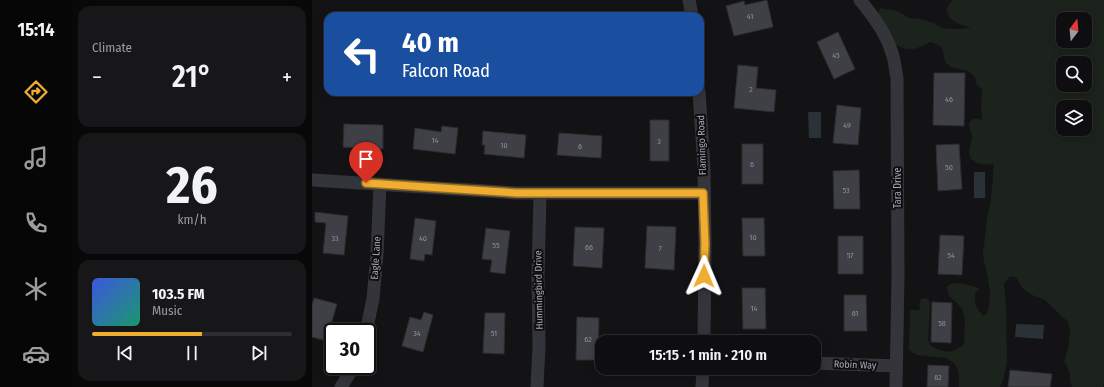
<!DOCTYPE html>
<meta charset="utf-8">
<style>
body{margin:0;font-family:"Fira Sans Condensed",sans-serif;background:#171719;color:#f1f3f6;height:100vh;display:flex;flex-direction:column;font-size:15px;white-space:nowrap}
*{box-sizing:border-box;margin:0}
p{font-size:13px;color:#9b9c9f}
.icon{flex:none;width:22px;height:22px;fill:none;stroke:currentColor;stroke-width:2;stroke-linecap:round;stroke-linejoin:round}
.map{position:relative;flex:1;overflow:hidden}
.details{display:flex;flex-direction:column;gap:6px;padding:6px;background:#080809;width:240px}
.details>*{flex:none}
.hud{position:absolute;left:12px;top:12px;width:380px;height:84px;border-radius:12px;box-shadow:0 2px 10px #0003,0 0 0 1px #2e2e30;background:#1a4fa0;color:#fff;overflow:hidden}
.needle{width:26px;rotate:16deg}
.buttons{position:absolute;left:744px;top:12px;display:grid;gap:8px}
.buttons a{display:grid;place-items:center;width:36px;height:36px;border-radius:8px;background:#0e0e10;box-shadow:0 2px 10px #0003,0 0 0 1px #2e2e30;font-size:20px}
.speed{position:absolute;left:12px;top:323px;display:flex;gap:8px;font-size:20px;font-weight:700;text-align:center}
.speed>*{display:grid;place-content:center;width:52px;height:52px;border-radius:50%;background:#0e0e10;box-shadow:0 2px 10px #0003,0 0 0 1px #2e2e30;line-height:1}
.speed .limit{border:2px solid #111;border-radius:6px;background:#fff;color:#111}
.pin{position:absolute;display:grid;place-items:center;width:34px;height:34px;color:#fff;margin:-41px -17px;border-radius:50% 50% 50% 0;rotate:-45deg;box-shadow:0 0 4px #0007}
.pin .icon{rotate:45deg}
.me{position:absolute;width:44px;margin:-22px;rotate:1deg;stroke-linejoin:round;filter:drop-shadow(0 0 3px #0008)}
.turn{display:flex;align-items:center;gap:14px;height:84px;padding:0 12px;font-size:18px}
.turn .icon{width:52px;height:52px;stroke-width:2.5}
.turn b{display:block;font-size:28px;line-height:34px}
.big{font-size:30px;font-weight:600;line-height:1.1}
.details .card{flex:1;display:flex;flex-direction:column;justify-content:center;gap:6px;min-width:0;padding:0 14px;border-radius:12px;background:#171719}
.details .dial{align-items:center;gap:0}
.dial b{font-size:52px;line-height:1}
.song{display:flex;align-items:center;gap:12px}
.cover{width:48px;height:48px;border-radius:6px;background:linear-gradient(135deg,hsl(230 70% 55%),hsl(160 70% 35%))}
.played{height:4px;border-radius:2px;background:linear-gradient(90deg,#efad31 55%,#2e2e30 55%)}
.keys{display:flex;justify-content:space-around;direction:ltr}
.heat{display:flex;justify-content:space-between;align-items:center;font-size:22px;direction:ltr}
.trip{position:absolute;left:283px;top:335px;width:226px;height:40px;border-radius:12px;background:#0e0e10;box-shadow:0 2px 10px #0003,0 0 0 1px #2e2e30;font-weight:600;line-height:40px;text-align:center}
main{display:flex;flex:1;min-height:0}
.tab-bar{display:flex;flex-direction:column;width:72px;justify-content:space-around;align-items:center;background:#060606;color:#9b9c9f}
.tab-bar .icon{width:28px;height:28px}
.tab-bar .active{color:#efad31}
.tab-bar b{font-size:18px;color:#f1f3f6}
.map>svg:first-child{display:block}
</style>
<main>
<nav class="tab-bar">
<b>15:14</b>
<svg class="icon active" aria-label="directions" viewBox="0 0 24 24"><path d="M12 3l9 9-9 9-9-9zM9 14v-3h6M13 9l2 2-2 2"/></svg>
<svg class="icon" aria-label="music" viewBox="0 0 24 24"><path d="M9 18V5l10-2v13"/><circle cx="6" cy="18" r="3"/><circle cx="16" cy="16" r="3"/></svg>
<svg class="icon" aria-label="phone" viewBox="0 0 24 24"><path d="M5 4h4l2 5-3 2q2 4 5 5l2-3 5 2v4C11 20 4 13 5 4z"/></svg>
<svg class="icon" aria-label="climate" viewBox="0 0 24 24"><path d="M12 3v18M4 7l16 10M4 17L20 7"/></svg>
<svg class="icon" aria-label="car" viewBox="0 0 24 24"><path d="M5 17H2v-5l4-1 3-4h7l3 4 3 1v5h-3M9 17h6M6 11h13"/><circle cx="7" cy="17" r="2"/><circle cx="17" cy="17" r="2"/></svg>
</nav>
<section class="details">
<div class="card"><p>Climate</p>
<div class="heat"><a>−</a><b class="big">21°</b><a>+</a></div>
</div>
<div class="card dial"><b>26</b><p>km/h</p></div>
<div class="card">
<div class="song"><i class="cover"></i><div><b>103.5 FM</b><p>Music</p></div></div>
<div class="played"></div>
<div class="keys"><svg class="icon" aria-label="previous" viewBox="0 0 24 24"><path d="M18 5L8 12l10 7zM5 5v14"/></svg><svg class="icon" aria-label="pause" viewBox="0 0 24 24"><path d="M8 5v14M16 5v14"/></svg><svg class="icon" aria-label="next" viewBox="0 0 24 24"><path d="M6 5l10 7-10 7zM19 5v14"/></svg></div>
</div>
</section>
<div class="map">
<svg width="792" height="387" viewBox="0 0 792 387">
<rect width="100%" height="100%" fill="#131315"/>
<path fill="#1b231c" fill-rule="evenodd" d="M641,0H792V385L791,387H760L758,381V373L752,361L756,349L758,331L756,322L733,300L720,295L710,288L705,278L698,276L692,284L694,305L695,363L691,380L688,387H647V372L642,363L634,358L605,355L597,350L598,310H609L607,305L609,299L613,298L617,300L618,305L616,340L620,347C634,352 640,355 652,344L653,320L650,308L637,296L635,287L638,284C649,282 658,285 668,289L663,293C662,304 664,307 671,316L675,314L677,307L678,293L675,273L672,262L671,253L675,219L679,199L682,164C672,165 657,165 657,151C657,147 659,143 660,138C660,133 657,128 657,123C662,117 664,118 670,120L669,108L670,90L664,83L663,77L656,71L639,67L633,62L630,47L619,42C614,44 607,48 601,49C578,50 572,30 566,12L569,8L585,11L597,18L608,19L622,23L630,28L642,29L659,28C648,23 640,25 634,10L638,3ZM751,19H773V41H751ZM751,63H773V85H751ZM751,107H773V129H751Z"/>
<path fill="#2a3238" d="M496,112H509V138H497Z
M662,172H673V198H662Z
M704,324L732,325L731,339L703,337Z"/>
<path fill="#3f4045" stroke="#2d2d31" d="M455,0L461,27L422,36L414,6L432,1L433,5Z
M526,32L543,69L522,79L505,42Z
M426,65L446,67L444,88L464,90L462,112L422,108Z
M622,73H653L652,126L621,125Z
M525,105L549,108L546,145L521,143Z
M338,120H357V161H338Z
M32,124L71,125V149L31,147Z
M130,126L146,128L143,154L101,149L103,128L129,132Z
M171,131L214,135L212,158L172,154L173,145H170Z
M247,133L290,136L289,158L245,155Z
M430,144H451V184H430Z
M647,144L650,189L626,191L624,145Z
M547,170L548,209H522L521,171Z
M3,212L36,216L32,255L11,253L14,223L3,222Z
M103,218L124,221L120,255L113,254L112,261L98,259Z
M430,218H452L453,256H431Z
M335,226L364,227L362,270L333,268Z
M263,227L292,228L290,268L261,266Z
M174,228L198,231L193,274L178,272L180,260L170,259Z
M628,235L652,236L650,275L626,274Z
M526,236H551V274H526Z
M430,288H453L454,329H431Z
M532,295H554L555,331H532Z
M2,298L25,304L14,341L0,337V305Z
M620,302L640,303L639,343L619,342Z
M112,312L121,315L111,352L90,346L98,317L109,320Z
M173,313H193L192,354L171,353Z
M265,317L287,318L286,360H264Z
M616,365L637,366L636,387H615Z
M698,370L740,374L738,387H696Z"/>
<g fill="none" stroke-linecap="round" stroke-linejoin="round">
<path stroke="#34353a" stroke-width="13" d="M377,0L380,16
M548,0C561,16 574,33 580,53C583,61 583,70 585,78L586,278L584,387
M387,92L392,168L393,244L392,342
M0,180L205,193H391
M54,332L61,299L65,254L68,184
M502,363L584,366
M29,387L42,366
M225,387L227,347L226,277L228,194
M390,387L391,368"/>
</g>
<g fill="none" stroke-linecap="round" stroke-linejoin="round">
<defs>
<path id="route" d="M54,183L205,193H391L393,244L392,276"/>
</defs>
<use href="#route" stroke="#9b7020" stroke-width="10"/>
<use href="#route" stroke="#efad31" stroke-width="7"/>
</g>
<g text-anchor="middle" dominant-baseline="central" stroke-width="4" stroke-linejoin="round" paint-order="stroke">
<g font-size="8" fill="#8c9099">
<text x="438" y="16">41</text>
<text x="524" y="55">45</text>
<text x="439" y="89">2</text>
<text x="637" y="99">46</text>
<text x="535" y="125">49</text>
<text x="123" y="140">14</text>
<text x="347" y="141">3</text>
<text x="192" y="145">10</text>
<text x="268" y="146">6</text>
<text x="440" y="164">6</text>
<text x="637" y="167">50</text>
<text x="534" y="190">53</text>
<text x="441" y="237">10</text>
<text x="23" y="238">33</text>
<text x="111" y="238">40</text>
<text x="184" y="245">55</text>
<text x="277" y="247">66</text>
<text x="348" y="248">7</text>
<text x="538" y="255">57</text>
<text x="639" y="255">54</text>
<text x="442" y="308">14</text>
<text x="543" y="313">61</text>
<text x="630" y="323">58</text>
<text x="105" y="333">34</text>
<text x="182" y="333">51</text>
<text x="276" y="339">62</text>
<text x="626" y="377">62</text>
</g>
<g font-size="10" fill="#a5aab5" stroke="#0e0e10">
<text transform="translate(390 145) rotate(-92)">Flamingo Road</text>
<text transform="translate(586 188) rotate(-90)">Tara Drive</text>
<text transform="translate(64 258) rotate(-86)">Eagle Lane</text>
<text transform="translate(227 290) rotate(-91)">Hummingbird Drive</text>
<text transform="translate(543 365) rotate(2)">Robin Way</text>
</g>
</g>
</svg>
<div class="buttons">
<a><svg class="needle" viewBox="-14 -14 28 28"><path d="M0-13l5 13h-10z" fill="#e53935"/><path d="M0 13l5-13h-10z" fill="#9b9c9f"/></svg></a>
<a><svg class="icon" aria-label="search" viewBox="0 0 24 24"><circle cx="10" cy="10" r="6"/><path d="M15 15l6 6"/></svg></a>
<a><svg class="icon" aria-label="layers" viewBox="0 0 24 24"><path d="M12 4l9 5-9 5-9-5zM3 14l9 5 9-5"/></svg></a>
</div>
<div class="speed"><div class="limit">30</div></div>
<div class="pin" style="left:54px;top:183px;background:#d93025"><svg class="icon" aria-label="arrive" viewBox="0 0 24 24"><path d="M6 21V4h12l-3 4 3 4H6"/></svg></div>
<svg class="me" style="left:392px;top:276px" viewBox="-20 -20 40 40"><path d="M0-17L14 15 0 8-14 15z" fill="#efad31" stroke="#fff" stroke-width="4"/></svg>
<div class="trip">15:15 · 1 min · 210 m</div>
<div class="hud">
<div class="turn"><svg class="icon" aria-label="left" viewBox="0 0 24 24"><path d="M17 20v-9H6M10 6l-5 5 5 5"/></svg><div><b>40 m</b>Falcon Road</div></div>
</div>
</div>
</main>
